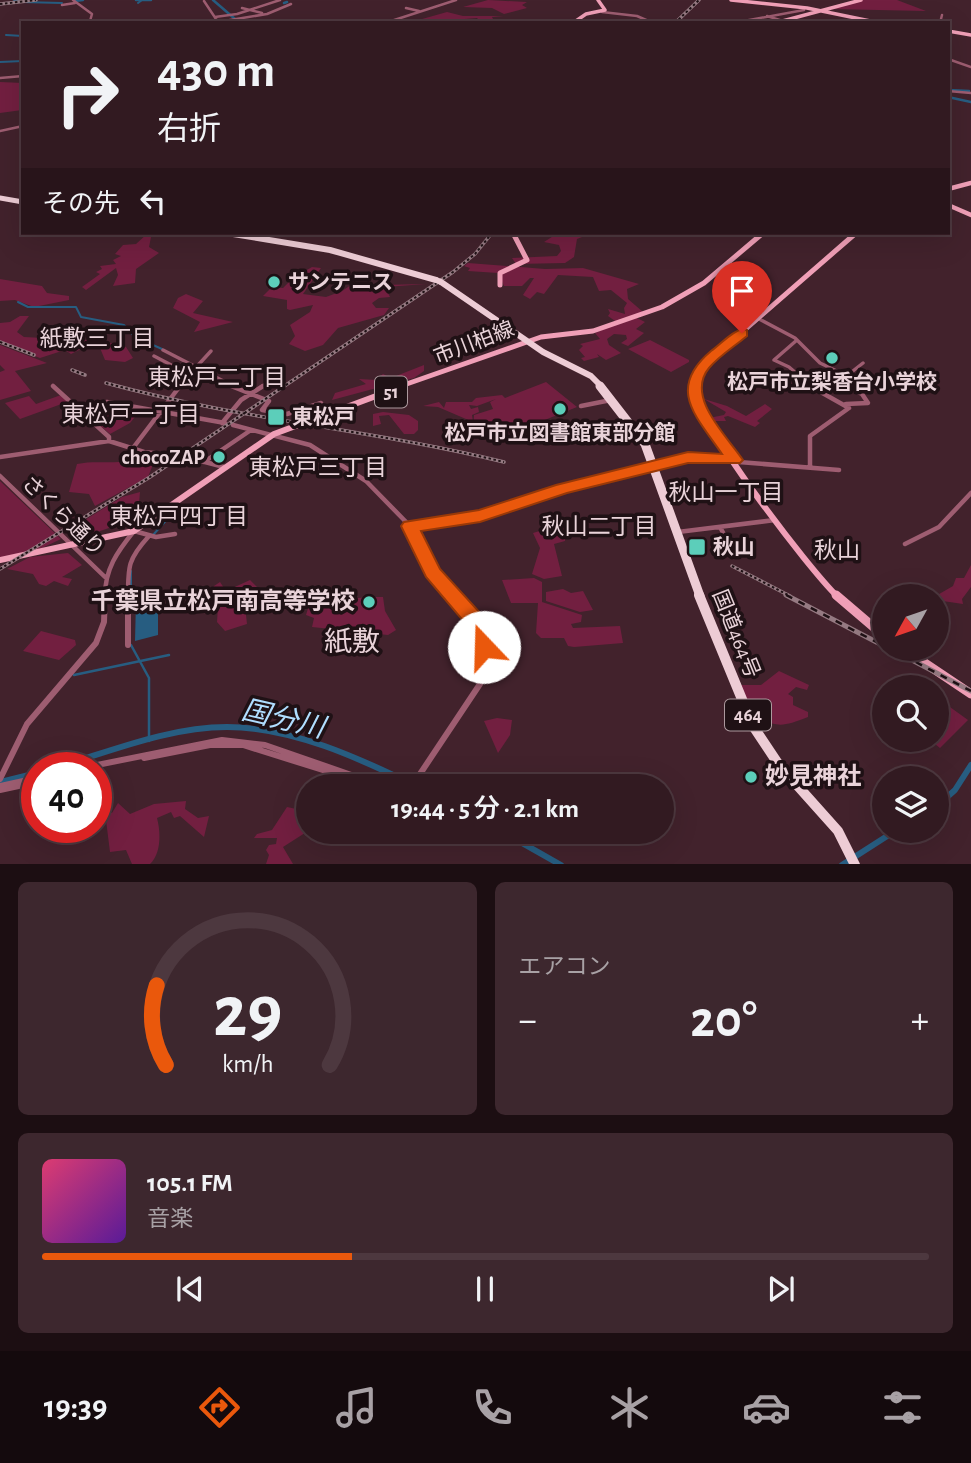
<!DOCTYPE html>
<html lang="ja">
<meta charset="utf-8">
<style>
body{margin:0;font-family:"Alegreya Sans","Noto Sans JP",sans-serif;background:#3d272e;color:#f1f3f6;height:100vh;display:flex;flex-direction:column;font-size:26px;white-space:nowrap}
*{box-sizing:border-box;margin:0}
p{font-size:23px;color:#a8a1a5}
.icon{flex:none;width:38px;height:38px;fill:none;stroke:currentColor;stroke-width:2;stroke-linecap:round;stroke-linejoin:round}
.map{position:relative;height:864px;overflow:hidden}
.panel{display:flex;flex-direction:column;gap:18px;padding:18px;background:#1c0e12;flex:1}
.panel>*{flex:none}
.banner{position:absolute;left:21px;top:21px;width:929px;height:214px;border-radius:0px;box-shadow:0 7px 28px #0002,0 0 0 2px #4d383f;background:#321a21;color:#f1f3f6;overflow:hidden}
.needle{width:46px;rotate:230deg}
.tools{position:absolute;left:872px;top:584px;display:grid;gap:14px}
.tools a{display:grid;place-items:center;width:77px;height:77px;border-radius:50%;background:#321a21;box-shadow:0 7px 28px #0002,0 0 0 2px #4d383f;font-size:35px}
.speed{position:absolute;left:21px;top:752px;display:flex;gap:14px;font-size:35px;font-weight:700;text-align:center}
.speed>*{display:grid;place-content:center;width:91px;height:91px;border-radius:50%;background:#321a21;box-shadow:0 7px 28px #0002,0 0 0 2px #4d383f;line-height:1}
.speed .limit{border:10px solid #d22;background:#fff;color:#111}
.pin{position:absolute;display:grid;place-items:center;width:60px;height:60px;color:#fff;margin:-72px -30px;border-radius:50% 50% 50% 0;rotate:-45deg;box-shadow:0 0 7px #0007}
.pin .icon{rotate:45deg}
.me{position:absolute;width:77px;margin:-38px;rotate:339deg;stroke-linejoin:round;filter:drop-shadow(0 0 5px #0008)}
.turn{display:flex;align-items:center;gap:24px;height:147px;padding:0 21px;font-size:32px}
.turn .icon{width:91px;height:91px;stroke-width:2.5}
.turn b{display:block;font-size:49px;line-height:60px}
.then{display:flex;align-items:center;height:66px;padding:0 21px;background:#0003;gap:14px;font-size:26px}
.big{font-size:52px;font-weight:600;line-height:1.1}
.panel .card{flex:1;display:flex;flex-direction:column;justify-content:center;gap:10px;min-width:0;padding:0 24px;border-radius:10px;background:#3d272e}
.panel .dial{align-items:center;gap:0}
.dial svg{height:182px;overflow:visible;fill:none;stroke:#4d383f;stroke-width:7;stroke-linecap:round;text-anchor:middle}
.dial text{fill:#f1f3f6;stroke:none}
.song{display:flex;align-items:center;gap:21px}
.cover{width:84px;height:84px;border-radius:10px;background:linear-gradient(135deg,hsl(340 70% 55%),hsl(270 70% 35%))}
.played{height:7px;border-radius:4px;background:linear-gradient(90deg,#ea580c 35%,#4d383f 35%)}
.keys{display:flex;justify-content:space-around;direction:ltr}
.heat{display:flex;justify-content:space-between;align-items:center;font-size:38px;direction:ltr}
.panel .tiles{flex:1;display:grid;gap:18px;grid-template-columns:1fr 1fr}
.card:last-child{grid-column:span 2}
.trip{position:absolute;left:296px;top:774px;width:378px;height:70px;border-radius:35px;background:#321a21;box-shadow:0 7px 28px #0002,0 0 0 2px #4d383f;font-weight:600;line-height:70px;text-align:center}
.tab-bar{display:flex;height:112px;justify-content:space-around;align-items:center;background:#140a0d;color:#a8a1a5}
.tab-bar .icon{width:49px;height:49px}
.tab-bar .on{color:#ea580c}
.tab-bar b{font-size:32px;color:#f1f3f6}
.map>svg:first-child{display:block}
</style>
<div class="map">
<svg width="971" height="865" viewBox="0 0 971 865">
<rect width="100%" height="100%" fill="#42222c"/>
<path fill="#721f40" d="M488,0L527,2L522,5L527,8L504,14L492,8L463,7Z
M863,0H897L926,11L830,9Z
M447,12L463,16H504L492,17L495,23H482L477,18L465,19L478,23H408Z
M0,82L23,83V104L19,105L22,110L0,113Z
M148,233H159L151,237L149,247L159,253L136,269L135,283L113,286L118,275L116,268L86,290L82,287L100,274L96,272L102,269L100,266L116,264L113,260L121,256L115,254L123,245L136,244Z
M558,233H592L577,239L574,257L565,263L516,264L512,258L557,256L561,251L559,245L544,242Z
M468,263L545,269L583,268L639,284L627,289L628,299L643,312L635,317L645,322L636,329L644,333L628,346L621,343L627,339L626,335L614,334L607,339L609,345L621,353L606,360L597,354L599,357L584,361L581,358L585,357L579,350L583,346L580,344L600,339L595,333L618,323L608,316L610,313L608,309L625,314L624,308L627,303L611,290L599,291L593,277L558,275L544,294L537,292L530,299L523,295L534,278H530L522,286H504L498,273L468,271L470,268L464,266Z
M312,267L321,268L303,294L326,297L342,291L354,283L373,285L368,290L370,292L381,285L426,284L385,287L390,297L379,298L372,303L376,308H389L384,315L338,328L323,345L305,351L289,344L295,336L290,325L310,312L313,305L290,310L287,309V300L263,296L271,288L267,287L272,281L278,282L274,287L283,288L292,279L287,274H300Z
M0,279L42,286L47,293L69,296V300L34,307L15,300L0,301Z
M186,294L203,301L193,313L233,322L194,332L200,322L173,308L178,298Z
M20,316H29L17,332L24,337L103,341L126,347L133,358L125,362L105,360L100,348L85,347L71,354L65,350L40,358L0,343V323L10,322Z
M650,340L689,360V362L671,372L628,349Z
M0,345L47,363L15,371L31,391L0,400V372L5,370L0,365Z
M424,365V371L414,378L332,400L335,393L366,384L359,379L376,380L383,374L391,378Z
M546,382L577,407L510,434L504,427L473,431L474,415L493,409L490,402L496,399L477,406L469,405L471,409L478,407L479,412L472,415L473,422L438,407L423,406L439,402L444,408L446,402H472L476,398L502,395L505,398Z
M61,395L67,402L20,419L5,403L29,396L36,404Z
M704,399L727,406L746,416L765,404L772,409L757,421L760,423L755,427L728,416L724,417L726,421H711L709,418L724,415L726,412Z
M105,403L135,408L139,412L130,423L110,434L82,410Z
M383,412L409,415L418,421V430L414,434H404L389,415L379,416L381,424L373,426V414Z
M141,456L156,457L148,477L95,506L89,494L69,492L77,464C99,459 122,467 141,456Z
M0,481L61,539L42,548L0,558Z
M140,492L139,503L125,510L126,515L109,528L74,540L67,531L122,497Z
M562,524L565,530V541L554,544L562,576L544,579L532,574L540,548L533,533Z
M68,553L82,565L62,577L72,579L68,586L54,581L46,586L39,584L33,574L7,569L30,557Z
M971,565V587L962,599L963,604L936,600L934,597L953,586L956,578H964Z
M534,578L542,582V602L582,615L581,622L571,624L573,628L620,626L623,643L574,647L568,646L564,638H541L536,633L538,603H511L502,580Z
M250,580L257,587L244,597L247,624L225,631L217,622L218,607L209,594L214,586L220,582L226,591Z
M563,589L571,593L583,591L593,610L580,612L546,601V592Z
M370,597H383L385,611L396,630L388,635L312,627L314,618L306,615L310,602Z
M41,631L75,640L76,645L59,660L23,651Z
M779,671L809,685L807,690L796,687L788,694L793,697V705L808,712V717C782,727 778,728 752,715L741,685H761Z
M936,697L968,720L940,748L930,740H936Z
M497,718L512,720L510,735L498,753L484,721Z
M186,801L185,809L198,818L209,816L204,837L180,816L174,818L171,812L157,818C161,833 161,854 150,864H132L126,850L110,852L106,820L101,813H96V809L112,813L118,803L130,814L154,804Z
M287,807L301,810L308,817V831L283,847L293,864H266L269,855L266,850L269,845L276,844L277,838H254L257,834L272,830Z"/>
<path fill="#275d81" d="M158,596V635L135,641L136,601Z"/>
<g fill="none" stroke-linecap="round" stroke-linejoin="round">
<path stroke="#275d81" stroke-width="2" d="M14,0L19,1
M22,2L62,3
M138,3L142,0
M6,35L23,36
M0,62L23,61
M18,302L28,307H76L81,317L124,325L135,337L162,349
M153,535L171,515L170,510
M131,571V596"/>
<path stroke="#275d81" stroke-width="2.5" d="M131,645L149,678V741
M74,675L169,655"/>
<path stroke="#275d81" stroke-width="2.5" d="M136,0H151
M213,0L235,19
M75,1L83,0
M284,3L287,2
M948,90L969,91
M948,97L971,102"/>
<path stroke="#275d81" stroke-width="6" d="M54,768C109,752 168,727 227,727C292,727 359,758 416,786
M0,782L37,773
M936,807L955,790L971,765
M501,831L561,865
M842,865L895,831"/>
<path stroke="#9e5d71" stroke-width="2.5" d="M73,0L92,14L90,21L95,23
M204,1L218,22L267,14L291,4
M62,5L75,3
M242,8L262,13
M406,8L419,11
M602,12L637,16L653,23
M767,16L789,23
M215,17L237,14L280,0
M385,23L456,0
M733,23L804,10
M940,23L942,15
M948,59L971,67
M0,78L23,76
M948,91L971,93
M0,131L23,126"/>
<path stroke="#9e5d71" stroke-width="3.5" d="M759,319L795,338L820,363L847,376
M797,340L774,360L789,367L812,387
M163,350L235,387
M154,356L177,368
M178,387L211,351
M261,387L280,375
M849,387L839,382L863,363"/>
<path stroke="#9e5d71" stroke-width="4.5" d="M53,386L109,437V441
M231,386L269,401L262,410L287,414L321,403
M846,404L868,403L862,394L846,386
M581,406L611,400
M79,409L107,402L225,423
M222,423L241,400L263,386
M233,425L310,445L366,481L409,525L432,573L453,596
M133,448L180,386
M0,457L109,441L144,452L182,456L224,467
M204,462L251,430
M810,467V436L849,408L810,386
M0,476L105,577
M410,526L472,518L569,487L688,458L839,470
M720,527L727,540
M678,532L775,520
M905,544L939,527L971,493
M105,596C105,569 117,552 134,531L156,537L175,534
M128,596C128,566 128,559 149,536"/>
<path stroke="#9e5d71" stroke-width="6" d="M128,595V645
M144,758L210,745H243L374,786
M82,768L222,740L265,745L383,786
M0,779L27,724L96,643L104,622L105,595
M0,786L37,778
M412,786L480,684L484,655L475,621L451,595
M0,790L37,782"/>
<path stroke="#f09fb7" stroke-width="3.5" d="M731,0L807,8L880,23
M573,23L586,14L605,10L598,0
M775,23L861,0
M948,31L971,35"/>
<path stroke="#f09fb7" stroke-width="4.5" d="M948,189L971,183
M948,205L971,215"/>
<path stroke="#f09fb7" stroke-width="5" d="M500,285V273L527,260L513,233
M398,387L541,337L593,331L662,307L704,283L763,233
M694,387L703,366L856,233"/>
<path stroke="#f09fb7" stroke-width="6" d="M694,386C694,420 809,569 837,596
M0,560L134,531L274,434L403,386"/>
<path stroke="#f09fb7" stroke-width="9" d="M836,595L884,636
M904,649L971,694"/>
<path stroke="#edccd5" stroke-width="5" d="M0,198L23,202"/>
<path stroke="#edccd5" stroke-width="6" d="M227,233L330,250L436,280
M441,282L543,352L591,376L602,387"/>
<path stroke="#edccd5" stroke-width="9" d="M600,386L645,444L700,596"/>
<path stroke="#edccd5" stroke-width="10" d="M699,595L753,726L779,765L838,831L855,865"/>
<defs>
<path id="rail-far1" d="M0,4L36,0
M675,23L699,0
M0,342L34,355
M72,370L85,375
M106,383C237,419 373,430 504,462
M732,566L790,596
M0,569L150,477L453,272L475,254L492,233"/>
<path id="rail" d="M786,595L884,646
M891,649L971,691"/>
</defs>
<use href="#rail-far1" stroke="#957a82" stroke-width="3.5"/>
<use href="#rail" stroke="#957a82" stroke-width="5"/>
<use href="#rail-far1" stroke="#1f1115" stroke-width="2" stroke-dasharray="2.5" stroke-linecap="butt"/>
<use href="#rail" stroke="#1f1115" stroke-width="2.5" stroke-dasharray="7" stroke-linecap="butt"/>
<path stroke="#edccd5" stroke-width="6" d="M436,280L441,282"/>
</g>
<path fill="#ea580c" stroke="#983908" stroke-width="2" d="M742,329L747,330V336C735,346 719,356 709,368C685,397 727,436 743,460L740,463H688L567,493L480,522L421,531L440,569L482,615L494,647L491,653H476L466,624L426,577L401,526L404,522L479,510L556,485L688,452L722,454C696,416 666,389 711,351C721,344 731,332 742,329Z"/>
<g fill="#5cceba" stroke="#1f1115" stroke-width="2.5">
<circle cx="274" cy="282" r="7"/>
<circle cx="832" cy="358" r="7"/>
<circle cx="560" cy="409" r="7"/>
<rect x="267" y="408" width="18" height="18" rx="3.5"/>
<circle cx="219" cy="457" r="7"/>
<rect x="688" y="538" width="18" height="18" rx="3.5"/>
<circle cx="369" cy="602" r="7"/>
<circle cx="751" cy="777" r="7"/>
</g>
<g text-anchor="middle" dominant-baseline="central" stroke-width="7" stroke-linejoin="round" paint-order="stroke">
<g fill="#1f1115" stroke="#ac999e" stroke-width="2">
<rect x="375" y="376.5" width="32" height="31" rx="5"/>
<rect x="725" y="699.5" width="46" height="31" rx="5"/>
</g>
<g font-size="19" font-weight="bold" fill="#e9d3d9">
<text x="391" y="392">51</text>
<text x="748" y="715">464</text>
</g>
<g font-size="21" font-weight="bold" fill="#e9d3d9" stroke="#1f1115" text-anchor="start">
<text x="288" y="282">サンテニス</text>
<text x="832" y="382" text-anchor="middle">松戸市立梨香台小学校</text>
<text x="292" y="417">東松戸</text>
<text x="560" y="433" text-anchor="middle">松戸市立図書館東部分館</text>
<text x="205" y="457" text-anchor="end">chocoZAP</text>
<text x="713" y="547">秋山</text>
</g>
<g font-size="21" fill="#e9d3d9" stroke="#1f1115">
<text transform="translate(474 343) rotate(-21)">市川柏線</text>
<text transform="translate(63 516) rotate(44)">さくら通り</text>
<text transform="translate(736 634) rotate(68)">国道464号</text>
</g>
<g font-size="23" fill="#e9d3d9" stroke="#1f1115">
<text x="97" y="339">紙敷三丁目</text>
<text x="217" y="378">東松戸二丁目</text>
<text x="131" y="415">東松戸一丁目</text>
<text x="318" y="468">東松戸三丁目</text>
<text x="726" y="493">秋山一丁目</text>
<text x="179" y="517">東松戸四丁目</text>
<text x="599" y="527">秋山二丁目</text>
<text x="837" y="551">秋山</text>
</g>
<g font-size="24" font-weight="bold" fill="#e9d3d9" stroke="#1f1115" text-anchor="end">
<text x="355" y="602">千葉県立松戸南高等学校</text>
<text x="765" y="777" text-anchor="start">妙見神社</text>
</g>
<g font-size="28" fill="#e9d3d9" stroke="#1f1115">
<text x="352" y="643">紙敷</text>
</g>
<g font-size="28" font-style="italic" fill="#b0deff" stroke="#1f1115">
<text transform="translate(283 720) rotate(13)">国分川</text>
</g>
</g>
</svg>
<div class="tools">
<a><svg class="needle" viewBox="-14 -14 28 28"><path d="M0-13l5 13h-10z" fill="#e53935"/><path d="M0 13l5-13h-10z" fill="#a8a1a5"/></svg></a>
<a><svg class="icon" aria-label="search" viewBox="0 0 24 24"><circle cx="10" cy="10" r="6"/><path d="M15 15l6 6"/></svg></a>
<a><svg class="icon" aria-label="layers" viewBox="0 0 24 24"><path d="M12 4l9 5-9 5-9-5zM3 14l9 5 9-5"/></svg></a>
</div>
<div class="speed"><div class="limit">40</div></div>
<div class="pin" style="left:742px;top:333px;background:#d93025"><svg class="icon" aria-label="arrive" viewBox="0 0 24 24"><path d="M6 21V4h12l-3 4 3 4H6"/></svg></div>
<svg class="me" style="left:484px;top:647px" viewBox="-20 -20 40 40"><circle r="19" fill="#fff"/><path d="M0-13L10 11 0 6-10 11z" fill="#ea580c"/></svg>
<div class="trip">19:44 · 5 分 · 2.1 km</div>
<div class="banner">
<div class="turn"><svg class="icon" aria-label="right" viewBox="0 0 24 24"><path d="M7 20v-9h11M14 6l5 5-5 5"/></svg><div><b>430 m</b>右折</div></div>
<div class="then">その先<svg class="icon" aria-label="left" viewBox="0 0 24 24"><path d="M17 20v-9H6M10 6l-5 5 5 5"/></svg></div>
</div>
</div>
<section class="panel">
<div class="tiles">
<div class="card dial"><svg viewBox="0 0 100 80">
<path d="M14 69A42 42 0 1 1 86 69"/>
<path d="M14 69A42 42 0 0 1 10 34" stroke="#ea580c"/>
<text x="50" y="56" font-size="32" font-weight="700">29</text>
<text x="50" y="72" font-size="11">km/h</text>
</svg></div>
<div class="card"><p>エアコン</p>
<div class="heat"><a>−</a><b class="big">20°</b><a>+</a></div>
</div>
<div class="card">
<div class="song"><i class="cover"></i><div><b>105.1 FM</b><p>音楽</p></div></div>
<div class="played"></div>
<div class="keys"><svg class="icon" aria-label="previous" viewBox="0 0 24 24"><path d="M18 5L8 12l10 7zM5 5v14"/></svg><svg class="icon" aria-label="pause" viewBox="0 0 24 24"><path d="M8 5v14M16 5v14"/></svg><svg class="icon" aria-label="next" viewBox="0 0 24 24"><path d="M6 5l10 7-10 7zM19 5v14"/></svg></div>
</div>
</div>
</section>
<nav class="tab-bar">
<b>19:39</b>
<svg class="icon on" aria-label="directions" viewBox="0 0 24 24"><path d="M12 3l9 9-9 9-9-9zM9 14v-3h6M13 9l2 2-2 2"/></svg>
<svg class="icon" aria-label="music" viewBox="0 0 24 24"><path d="M9 18V5l10-2v13"/><circle cx="6" cy="18" r="3"/><circle cx="16" cy="16" r="3"/></svg>
<svg class="icon" aria-label="phone" viewBox="0 0 24 24"><path d="M5 4h4l2 5-3 2q2 4 5 5l2-3 5 2v4C11 20 4 13 5 4z"/></svg>
<svg class="icon" aria-label="climate" viewBox="0 0 24 24"><path d="M12 3v18M4 7l16 10M4 17L20 7"/></svg>
<svg class="icon" aria-label="car" viewBox="0 0 24 24"><path d="M5 17H2v-5l4-1 3-4h7l3 4 3 1v5h-3M9 17h6M6 11h13"/><circle cx="7" cy="17" r="2"/><circle cx="17" cy="17" r="2"/></svg>
<svg class="icon" aria-label="filters" viewBox="0 0 24 24"><path d="M4 7h16M4 17h16"/><circle cx="9" cy="7" r="2"/><circle cx="15" cy="17" r="2"/></svg>
</nav>
